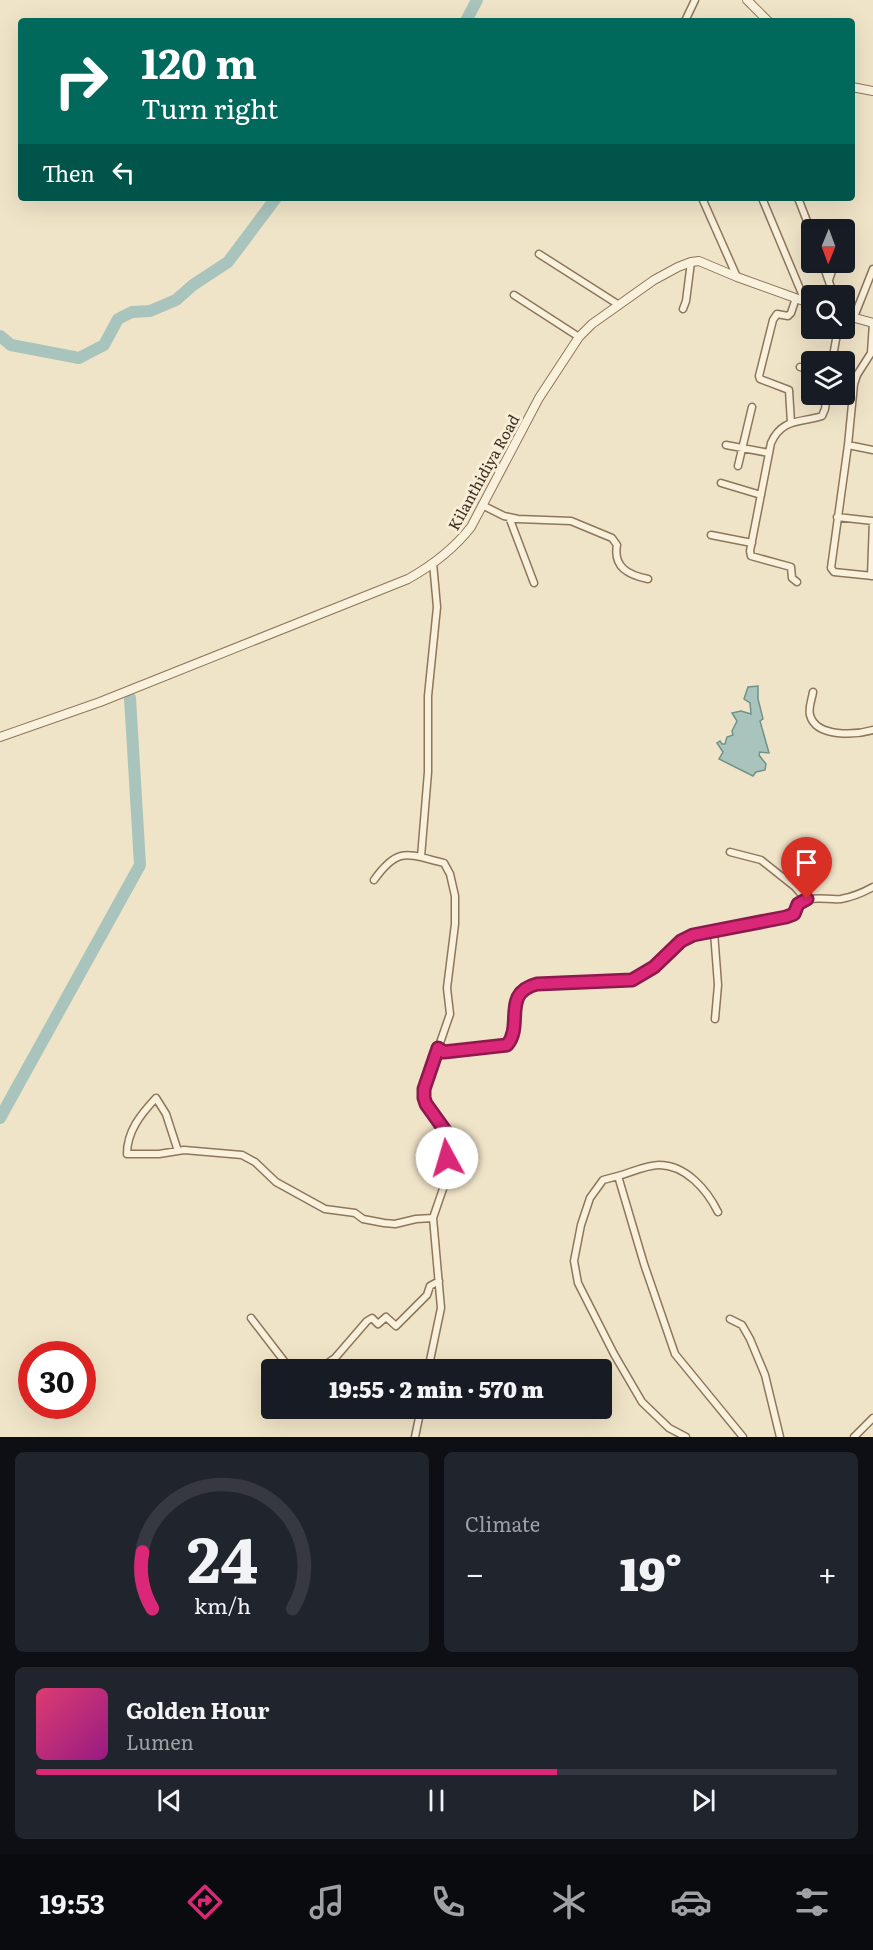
<!DOCTYPE html>
<meta charset="utf-8">
<style>
body{margin:0;font-family:Literata,serif;background:#20242c;color:#f1f3f6;height:100vh;display:flex;flex-direction:column;font-size:22px;white-space:nowrap}
*{box-sizing:border-box;margin:0}
p{font-size:20px;color:#9ea1a6}
.icon{flex:none;width:33px;height:33px;fill:none;stroke:currentColor;stroke-width:2;stroke-linecap:round;stroke-linejoin:round}
.map{position:relative;height:1437px;overflow:hidden}
.panel{display:flex;flex-direction:column;gap:15px;padding:15px;background:#0d0f14;flex:1}
.panel>*{flex:none}
.top-card{position:absolute;left:18px;top:18px;width:837px;height:183px;border-radius:6px;box-shadow:0 6px 24px #0002;background:#00695c;color:#fff;overflow:hidden}
.needle{width:39px;rotate:181deg}
.fabs{position:absolute;left:801px;top:219px;display:grid;gap:12px}
.fabs a{display:grid;place-items:center;width:54px;height:54px;border-radius:6px;background:#171b24;box-shadow:0 6px 24px #0002;font-size:30px}
.speed{position:absolute;left:18px;top:1341px;display:flex;gap:12px;font-size:30px;font-weight:700;text-align:center}
.speed>*{display:grid;place-content:center;width:78px;height:78px;border-radius:50%;background:#171b24;box-shadow:0 6px 24px #0002;line-height:1}
.speed .limit{border:9px solid #d22;background:#fff;color:#111}
.pin{position:absolute;display:grid;place-items:center;width:51px;height:51px;color:#fff;margin:-62px -26px;border-radius:50% 50% 50% 0;rotate:-45deg;box-shadow:0 0 6px #0007}
.pin .icon{rotate:45deg}
.me{position:absolute;width:66px;margin:-33px;rotate:354deg;stroke-linejoin:round;filter:drop-shadow(0 0 4px #0008)}
.turn{display:flex;align-items:center;gap:21px;height:126px;padding:0 24px;font-size:27px}
.turn .icon{width:78px;height:78px;stroke-width:2.5}
.turn b{display:block;font-size:42px;line-height:51px}
.then{display:flex;align-items:center;height:57px;padding:0 24px;background:#0003;gap:12px;font-size:22px}
.big{font-size:45px;font-weight:800;line-height:1.1}
.panel .tile{flex:1;display:flex;flex-direction:column;justify-content:center;gap:9px;min-width:0;padding:0 21px;border-radius:9px;background:#20242c}
.panel .dial{align-items:center;gap:0}
.dial svg{height:156px;overflow:visible;fill:none;stroke:#363941;stroke-width:7;stroke-linecap:round;text-anchor:middle}
.dial text{fill:#f1f3f6;stroke:none}
.song{display:flex;align-items:center;gap:18px}
.cover{width:72px;height:72px;border-radius:9px;background:linear-gradient(135deg,hsl(340 70% 55%),hsl(310 70% 35%))}
.played{height:6px;border-radius:3px;background:linear-gradient(90deg,#db2777 65%,#363941 65%)}
.keys{display:flex;justify-content:space-around;direction:ltr}
.heat{display:flex;justify-content:space-between;align-items:center;font-size:33px;direction:ltr}
.panel .tiles{flex:1;display:grid;gap:15px;grid-template-columns:1fr 1fr}
.tile:last-child{grid-column:span 2}
.trip{position:absolute;left:261px;top:1359px;width:351px;height:60px;border-radius:6px;background:#171b24;box-shadow:0 6px 24px #0002;font-weight:800;line-height:60px;text-align:center}
.tab-bar{display:flex;height:96px;justify-content:space-around;align-items:center;background:#090b0e;color:#9ea1a6}
.tab-bar .icon{width:42px;height:42px}
.tab-bar .active{color:#db2777}
.tab-bar b{font-size:27px;color:#f1f3f6}
.map>svg:first-child{display:block}
</style>
<div class="map">
<svg width="873" height="1437" viewBox="0 0 873 1437">
<rect width="100%" height="100%" fill="#f0e4c8"/>
<path fill="#a9c4bc" stroke="#6f938a" stroke-width="1.5" d="M758,686V699L763,719L760,721L769,753L760,752L759,755L766,764L765,770L756,772L753,776L719,759L723,752L717,743L720,741L722,744H725L727,737L733,735L732,731L737,721L732,713L741,711L751,714L750,703L744,699L748,687Z"/>
<g fill="none" stroke-linecap="round" stroke-linejoin="round">
<path stroke="#a9c4bc" stroke-width="12" d="M466,21L477,0
M0,336L11,345L79,358L104,345L118,319L132,312L150,311L176,300L193,285L228,262L276,198
M0,1118L140,865L130,698"/>
<defs>
<path id="minor" d="M685,21L695,0
M702,198L737,277
M762,198L805,301
M798,198L812,234
M539,254L619,305
M822,262L834,296
M829,280L835,262
M514,295L579,337
M683,309L686,301L691,262
M854,317L873,269
M873,323L871,353L857,375L854,384L848,445L831,568L834,572L873,576
M832,362L838,328
M800,367L812,370
M791,423L789,390L760,379L759,376L773,320L777,314L788,316L791,313L796,298
M726,445L769,453
M848,445L873,450
M738,466L752,407
M721,483L761,495
M482,505L504,516L518,519L571,521L612,538L617,545C613,567 628,575 648,579
M509,517L534,583
M837,517L873,521L871,576
M711,535L752,543
M797,582L792,578L791,567L751,556L750,551L771,443C782,418 800,423 822,416L825,409L827,394
M813,692C812,699 808,708 810,715C816,738 856,735 873,730
M730,852L761,860L795,887L802,895L801,901
M421,857L428,772V696L437,607L433,563
M374,880C398,846 407,854 444,863L450,874L455,896V924L447,988L450,1014L424,1089L426,1104L449,1136L446,1180L433,1218L441,1308L428,1370
M714,932L718,985L715,1019
M438,1048L444,1052L507,1045C524,1025 501,993 537,984L632,979L654,967L682,941L693,935L786,917L794,914L801,901C814,896 828,900 841,899C852,897 864,892 873,887
M178,1151L166,1114L156,1098C141,1114 127,1131 127,1154H159L184,1150L242,1155L255,1162L276,1182L325,1209L355,1213L363,1219L384,1223L395,1224L416,1219L433,1218
M618,1176C630,1173 646,1165 659,1165C686,1165 707,1190 718,1212
M251,1318L291,1370
M730,1319L742,1325L750,1339L765,1375L780,1437
M318,1370L335,1358L367,1321L372,1318L378,1324L386,1317L396,1326L427,1295L430,1286L439,1281
M415,1437L421,1408
M686,1437L669,1428L642,1402L614,1354L578,1283L574,1261L581,1225L590,1198L603,1180L618,1176L644,1264L675,1354L743,1437
M854,1437L873,1418"/>
<path id="tertiary" d="M747,0L768,21
M852,87L873,91
M844,315L873,323
M0,737L100,702L408,579C433,565 453,550 471,527L539,398L579,337L592,324L654,280L678,267L691,262L699,261L737,277L812,304"/>
</defs>
<use href="#minor" stroke="#8d765c" stroke-width="9"/>
<use href="#tertiary" stroke="#8d765c" stroke-width="10"/>
<use href="#minor" stroke="#faf1dc" stroke-width="6"/>
<use href="#tertiary" stroke="#faf1dc" stroke-width="8"/>
</g>
<g fill="none" stroke-linecap="round" stroke-linejoin="round">
<defs>
<path id="route" d="M447,1158L449,1136L426,1104L424,1098V1089L438,1048L444,1052L507,1045C524,1025 501,993 537,984L632,980L654,967L681,941L693,935L786,917L794,914L798,904L807,899"/>
</defs>
<use href="#route" stroke="#8e194d" stroke-width="15"/>
<use href="#route" stroke="#db2777" stroke-width="10"/>
</g>
<g text-anchor="middle" dominant-baseline="central" stroke-width="6" stroke-linejoin="round" paint-order="stroke">
<g font-size="15" fill="#3d2e20" stroke="#f7eed8">
<text transform="translate(483 472) rotate(-61)">Kilanthidiya Road</text>
</g>
</g>
</svg>
<div class="fabs">
<a><svg class="needle" viewBox="-14 -14 28 28"><path d="M0-13l5 13h-10z" fill="#e53935"/><path d="M0 13l5-13h-10z" fill="#9ea1a6"/></svg></a>
<a><svg class="icon" aria-label="search" viewBox="0 0 24 24"><circle cx="10" cy="10" r="6"/><path d="M15 15l6 6"/></svg></a>
<a><svg class="icon" aria-label="layers" viewBox="0 0 24 24"><path d="M12 4l9 5-9 5-9-5zM3 14l9 5 9-5"/></svg></a>
</div>
<div class="speed"><div class="limit">30</div></div>
<div class="pin" style="left:807px;top:899px;background:#d93025"><svg class="icon" aria-label="arrive" viewBox="0 0 24 24"><path d="M6 21V4h12l-3 4 3 4H6"/></svg></div>
<svg class="me" style="left:447px;top:1158px" viewBox="-20 -20 40 40"><circle r="19" fill="#fff"/><path d="M0-13L10 11 0 6-10 11z" fill="#db2777"/></svg>
<div class="trip">19:55 · 2 min · 570 m</div>
<div class="top-card">
<div class="turn"><svg class="icon" aria-label="right" viewBox="0 0 24 24"><path d="M7 20v-9h11M14 6l5 5-5 5"/></svg><div><b>120 m</b>Turn right</div></div>
<div class="then">Then<svg class="icon" aria-label="left" viewBox="0 0 24 24"><path d="M17 20v-9H6M10 6l-5 5 5 5"/></svg></div>
</div>
</div>
<section class="panel">
<div class="tiles">
<div class="tile dial"><svg viewBox="0 0 100 80">
<path d="M14 69A42 42 0 1 1 86 69"/>
<path d="M14 69A42 42 0 0 1 9 40" stroke="#db2777"/>
<text x="50" y="56" font-size="32" font-weight="700">24</text>
<text x="50" y="72" font-size="11">km/h</text>
</svg></div>
<div class="tile"><p>Climate</p>
<div class="heat"><a>−</a><b class="big">19°</b><a>+</a></div>
</div>
<div class="tile">
<div class="song"><i class="cover"></i><div><b>Golden Hour</b><p>Lumen</p></div></div>
<div class="played"></div>
<div class="keys"><svg class="icon" aria-label="previous" viewBox="0 0 24 24"><path d="M18 5L8 12l10 7zM5 5v14"/></svg><svg class="icon" aria-label="pause" viewBox="0 0 24 24"><path d="M8 5v14M16 5v14"/></svg><svg class="icon" aria-label="next" viewBox="0 0 24 24"><path d="M6 5l10 7-10 7zM19 5v14"/></svg></div>
</div>
</div>
</section>
<nav class="tab-bar">
<b>19:53</b>
<svg class="icon active" aria-label="directions" viewBox="0 0 24 24"><path d="M12 3l9 9-9 9-9-9zM9 14v-3h6M13 9l2 2-2 2"/></svg>
<svg class="icon" aria-label="music" viewBox="0 0 24 24"><path d="M9 18V5l10-2v13"/><circle cx="6" cy="18" r="3"/><circle cx="16" cy="16" r="3"/></svg>
<svg class="icon" aria-label="phone" viewBox="0 0 24 24"><path d="M5 4h4l2 5-3 2q2 4 5 5l2-3 5 2v4C11 20 4 13 5 4z"/></svg>
<svg class="icon" aria-label="climate" viewBox="0 0 24 24"><path d="M12 3v18M4 7l16 10M4 17L20 7"/></svg>
<svg class="icon" aria-label="car" viewBox="0 0 24 24"><path d="M5 17H2v-5l4-1 3-4h7l3 4 3 1v5h-3M9 17h6M6 11h13"/><circle cx="7" cy="17" r="2"/><circle cx="17" cy="17" r="2"/></svg>
<svg class="icon" aria-label="filters" viewBox="0 0 24 24"><path d="M4 7h16M4 17h16"/><circle cx="9" cy="7" r="2"/><circle cx="15" cy="17" r="2"/></svg>
</nav>
